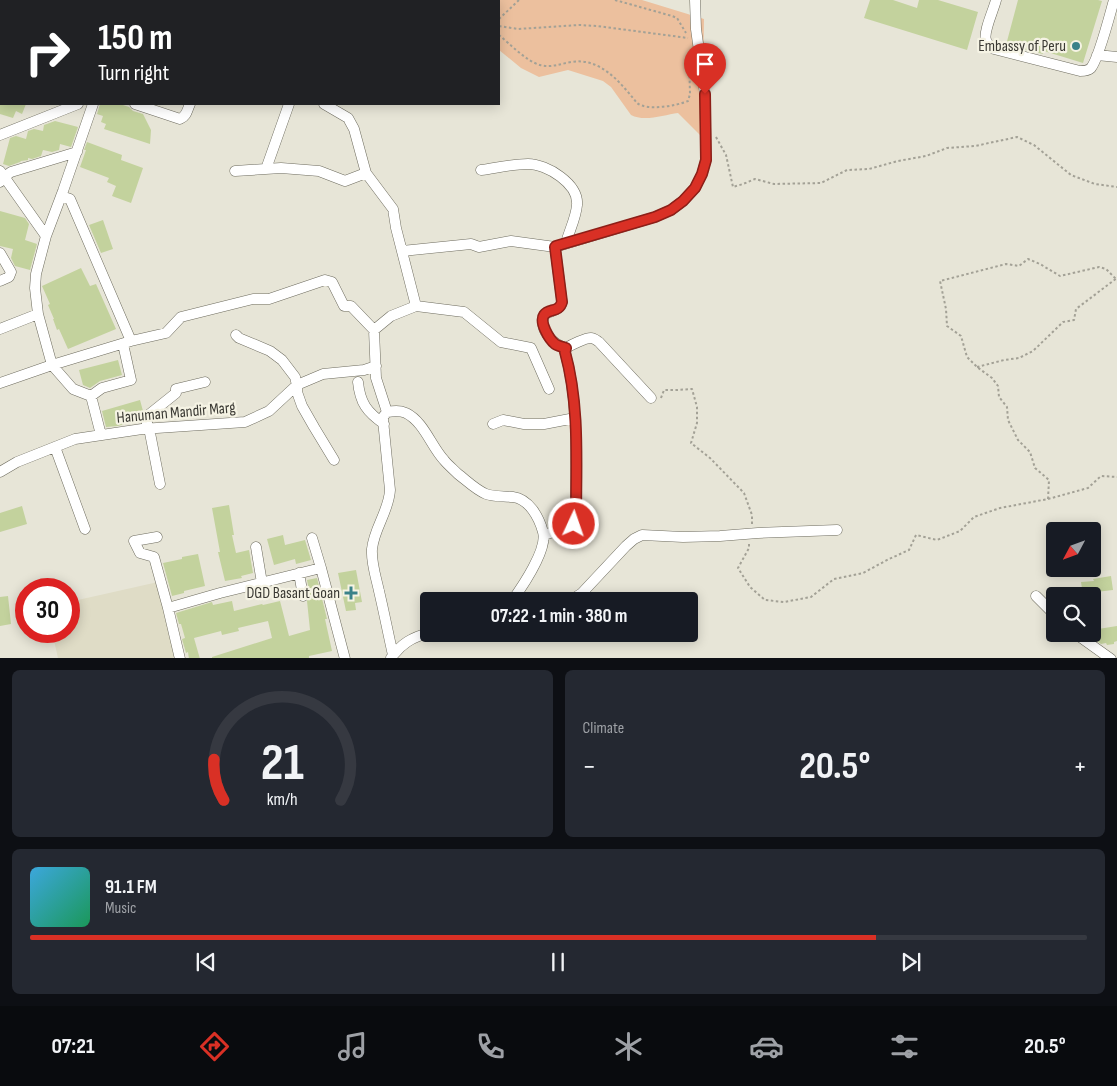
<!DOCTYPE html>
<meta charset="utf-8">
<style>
body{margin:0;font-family:"Sofia Sans Condensed",sans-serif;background:#242831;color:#f1f3f6;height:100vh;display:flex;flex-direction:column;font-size:19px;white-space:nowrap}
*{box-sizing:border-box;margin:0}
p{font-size:16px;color:#9ea1a6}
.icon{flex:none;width:28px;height:28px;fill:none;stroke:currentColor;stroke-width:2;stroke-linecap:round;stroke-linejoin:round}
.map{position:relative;height:658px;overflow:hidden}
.details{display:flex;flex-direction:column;gap:12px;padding:12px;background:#0d0f14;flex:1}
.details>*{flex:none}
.top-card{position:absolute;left:0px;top:0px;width:500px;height:105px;box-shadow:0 2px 12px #0003;background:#202124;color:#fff;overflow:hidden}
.needle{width:32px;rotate:229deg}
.tools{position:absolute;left:1046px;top:522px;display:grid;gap:10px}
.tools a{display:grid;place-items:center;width:55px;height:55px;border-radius:5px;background:#171b24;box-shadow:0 2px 12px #0003;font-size:25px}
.speed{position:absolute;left:15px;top:578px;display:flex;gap:10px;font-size:25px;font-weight:700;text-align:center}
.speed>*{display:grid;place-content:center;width:65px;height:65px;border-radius:50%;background:#171b24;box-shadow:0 2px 12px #0003;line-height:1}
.speed .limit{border:8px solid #d22;background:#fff;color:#111}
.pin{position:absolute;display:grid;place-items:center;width:42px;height:42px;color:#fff;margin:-51px -21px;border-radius:50% 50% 50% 0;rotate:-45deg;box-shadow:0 0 5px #0007}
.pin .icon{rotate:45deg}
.me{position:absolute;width:55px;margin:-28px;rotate:3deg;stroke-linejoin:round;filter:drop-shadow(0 0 4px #0008)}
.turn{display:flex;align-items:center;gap:18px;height:105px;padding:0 15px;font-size:22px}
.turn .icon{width:65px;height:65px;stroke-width:2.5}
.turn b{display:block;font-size:35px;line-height:42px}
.big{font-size:38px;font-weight:700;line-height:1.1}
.details .tile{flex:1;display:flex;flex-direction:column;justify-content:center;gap:8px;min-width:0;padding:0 18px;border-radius:8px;background:#242831}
.details .dial{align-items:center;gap:0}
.dial svg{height:130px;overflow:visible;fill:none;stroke:#363941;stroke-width:7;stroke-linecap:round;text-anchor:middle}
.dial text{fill:#f1f3f6;stroke:none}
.song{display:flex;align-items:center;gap:15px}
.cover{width:60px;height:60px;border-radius:8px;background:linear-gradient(135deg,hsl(200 70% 55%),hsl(150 70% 35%))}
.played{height:5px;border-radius:2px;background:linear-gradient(90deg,#d93025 80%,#363941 80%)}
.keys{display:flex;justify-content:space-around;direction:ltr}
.heat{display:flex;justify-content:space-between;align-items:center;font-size:28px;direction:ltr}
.details .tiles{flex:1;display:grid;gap:12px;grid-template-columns:1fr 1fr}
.tile:last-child{grid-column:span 2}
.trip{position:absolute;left:420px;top:592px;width:278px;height:50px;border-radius:5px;background:#171b24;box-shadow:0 2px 12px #0003;font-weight:700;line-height:50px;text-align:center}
.dock{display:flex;height:80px;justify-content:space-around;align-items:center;background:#090b0e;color:#9ea1a6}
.dock .icon{width:35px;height:35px}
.dock .current{color:#d93025}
.dock b{font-size:22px;color:#f1f3f6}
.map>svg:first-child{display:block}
</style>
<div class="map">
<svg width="1117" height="659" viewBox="0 0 1117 659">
<rect width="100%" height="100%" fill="#e7e5d7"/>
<path fill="#dfdcc6" d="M212,0H463V1H211Z
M158,582L175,658H58L52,631H69V602Z"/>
<path fill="#ecc09e" d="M463,0H642L704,19L702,137L678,113C664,115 644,122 631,115L611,87L603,81L568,70L539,77L521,68L499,50V1H463Z"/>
<path fill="#c3d29d" d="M870,0H893L917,8L919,0H938L978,12L967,50L864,18Z
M1018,0H1098L1102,1L1083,63L1044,51L1043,54L1006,45Z
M0,104H26L22,114L16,111L13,118L0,114Z
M100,104H120L129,107L133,111L143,114L151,130L150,144L104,129L106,124L101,122L103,116L97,114Z
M55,121L78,127L71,147L60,144L59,150L52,152L43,150L41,156L32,159L28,158V160L21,161L20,162L9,166L3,164L10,138L16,136L26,139L28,131L34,129L43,131L44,125Z
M87,142L122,155L121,160L143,168L131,203L112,196L116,186L107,182L109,178L80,167L86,150H84Z
M0,211L25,218L29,224L25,240L37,244L30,270L15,266L11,258L13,249L0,246Z
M103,220L113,249L101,253L89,225Z
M81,268L90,286L96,284L116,329L68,349L59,329L57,330L53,319H54L48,305L50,304L42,286Z
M118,360L122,375L100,381L90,388L83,385L79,370Z
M140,400L143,411L140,414L139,419L118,426L106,427L102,411Z
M229,505L234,535H232L236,553L249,550L253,573L241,576L242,578L225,581L218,552H220L212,508Z
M22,506L27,524L0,532V513Z
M283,535L285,545L305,540L311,560L296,564L295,559L274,565L267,539Z
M198,554L205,586L184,591V593L172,596L163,563L182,559V557Z
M356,570L362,602L355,603L356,610L346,611L338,573Z
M1111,576L1113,590L1096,592V594L1083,595L1081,582L1094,581L1093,579Z
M317,578L327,619H325L332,651L309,656V659H212V657L272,638L268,621L238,628L239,631L222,635L221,631L194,638L200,659H189L188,652L186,653L182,639L185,638L181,624H179L176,613L212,602L213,605L232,601L234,611L262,604L263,605L280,601L289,636L310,630L307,601L310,595L307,580Z
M8,596L11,624L0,626V597Z
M1117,626V641L1114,642V644L1107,645L1106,643L1101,644L1093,638L1092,630Z"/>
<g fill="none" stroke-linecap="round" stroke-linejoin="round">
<defs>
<path id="minor" d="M996,0C994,9 983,32 986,40C987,44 991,47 994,49L1080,71C1084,71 1088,71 1091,68C1099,58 1110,14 1114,0
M59,1L62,0
M123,1V0
M365,1V0
M0,33L1,32
M1097,55L1117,57
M0,83L1,82
M93,104L63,191L46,236L36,274L35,288L38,314L52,365L73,389L91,396L101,435
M135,104L180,119C187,116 187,110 190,104
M324,104L348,118L354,129L366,173L393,209L396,228L416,306
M0,135L78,104
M266,169L289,104
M481,170C496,168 513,164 528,164C547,164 579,184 577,205C576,218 569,231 566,243
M0,171L46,236
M235,171L281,168L319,171L345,181L366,173
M0,182L4,177L11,172L77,152
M555,247L562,302C560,311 551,310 544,315C539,330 552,344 566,348
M402,251L471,244L479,247L511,241L555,247L655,217L671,210L683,201L695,188L702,174L706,160L705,94L696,29L695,0
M0,253L11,272L9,277L0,281
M0,329L38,314
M236,335L239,338L270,351L282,360L295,377L297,385V392L302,406L314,427L334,460
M131,341L166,333L181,317L253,299H269L325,280L332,282L344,306H351L374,330
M358,382C360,403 367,412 384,424
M0,383L52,365L131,341L70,199L61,196
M91,396L102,388L131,380L123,344
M387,412C393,411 399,410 406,413C424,422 431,446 444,460C448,465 453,469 458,474C466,480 476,490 486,494C494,497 504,496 513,497C529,499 539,517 543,532C548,549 522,587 512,601
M493,424L503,420L524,424H544L575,418
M55,447L85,529
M0,472L17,462L75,439L142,429L245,422L269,411L297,385L323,374L364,370L376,366
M160,484L150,433L148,429L146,417L176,393V389L205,382
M544,535L572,526L574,524L576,520C575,464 580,406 565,352L566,348C571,345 585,338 591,338C594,338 596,340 599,342L651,398
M157,537L134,541L140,553L154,557L168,608
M312,538L321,568
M256,547L262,583
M299,573L303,596
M1036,596L1055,615
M568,601L576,597L582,593L626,546L634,539L642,535L683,537L720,536L758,533L837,530
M1076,634L1111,659
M393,655C388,633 384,612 379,591C376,577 371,563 372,549C374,528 389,511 390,490L383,420V417L387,412L376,378L374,330L391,316L416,306L464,312L501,342L531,348L549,389
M391,658C401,644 412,637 429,633
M180,659L168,608L220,593L321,568L345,659"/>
</defs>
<use href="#minor" stroke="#6e6c5f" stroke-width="11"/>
<path stroke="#a3a196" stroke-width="2" stroke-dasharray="2.5 2.5" stroke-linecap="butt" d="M615,0L672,16L677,18L686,33
M496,1L498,0
M499,19L519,0
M499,26L518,29L579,25L597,26L688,38
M499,35C510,44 526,61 540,65C550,68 560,64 571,62C600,57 620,82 637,103C647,111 676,106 688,101L690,94L689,60
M716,137L726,155L733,187L743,184L755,179L774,184L821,183L847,170L869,169L898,161L926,156L947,148L975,146L1017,137L1034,145L1071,175L1095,184L1117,187
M977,367L1004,360L1019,358L1033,351L1063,322L1074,320L1076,309L1117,278
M661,398L664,390H676L692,389L697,407V423L691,443L710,458L744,493L752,515V524
M1048,499L1049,480L1035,468L1030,452L1018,440L1008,420L1007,407L999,397L998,386L992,378L977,367L967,357L961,336L947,326L946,309L940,281L1006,264L1019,266L1028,259L1040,264L1060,276L1099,267L1106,269L1116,279
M749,544V548L738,568L750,587L765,600L784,602L811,597L834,579L863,573L889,559L909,550L916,535L937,540L960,531L974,517L1000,508L1048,499L1088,488L1101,476L1117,477"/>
<use href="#minor" stroke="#fff" stroke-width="10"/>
</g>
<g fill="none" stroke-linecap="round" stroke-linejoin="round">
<defs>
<path id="route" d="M574,524L576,520C576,464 580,406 565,352L566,348C562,347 558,346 555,344C549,339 539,322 544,315C549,308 559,313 562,302L555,247L556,246L655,217L671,210L683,201L695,188L702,174L706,160L705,94"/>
</defs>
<use href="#route" stroke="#8d1f18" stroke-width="12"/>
<use href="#route" stroke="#d93025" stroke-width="9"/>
</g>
<g fill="#3a8289" stroke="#f5f3e4" stroke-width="2">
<circle cx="1076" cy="46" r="5"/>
<path d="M348.5 585.5h5v5h5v5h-5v5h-5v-5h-5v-5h5z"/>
</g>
<g text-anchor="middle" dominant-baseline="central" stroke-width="4.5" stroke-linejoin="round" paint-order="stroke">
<g font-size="16" fill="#3a3933" stroke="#f5f3e4" text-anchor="end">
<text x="1066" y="46">Embassy of Peru</text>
<text x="340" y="593">DGD Basant Goan</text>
</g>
<g font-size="16" fill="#3a3933" stroke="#f5f3e4">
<text transform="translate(176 413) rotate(-5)">Hanuman Mandir Marg</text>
</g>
</g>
</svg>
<div class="tools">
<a><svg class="needle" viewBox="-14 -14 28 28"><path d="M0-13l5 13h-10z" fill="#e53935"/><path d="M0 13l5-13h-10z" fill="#9ea1a6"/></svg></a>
<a><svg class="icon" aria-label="search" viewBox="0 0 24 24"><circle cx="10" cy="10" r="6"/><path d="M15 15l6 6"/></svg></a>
</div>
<div class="speed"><div class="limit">30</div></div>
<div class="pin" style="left:705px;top:94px;background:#d93025"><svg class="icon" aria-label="arrive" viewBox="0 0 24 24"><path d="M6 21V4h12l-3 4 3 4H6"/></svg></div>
<svg class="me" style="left:574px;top:524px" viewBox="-20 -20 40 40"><circle r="17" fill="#d93025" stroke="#fff" stroke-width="3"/><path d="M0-11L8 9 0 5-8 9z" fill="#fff"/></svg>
<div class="trip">07:22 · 1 min · 380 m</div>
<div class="top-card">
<div class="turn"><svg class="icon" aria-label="right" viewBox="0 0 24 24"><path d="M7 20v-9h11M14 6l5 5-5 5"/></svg><div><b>150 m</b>Turn right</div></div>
</div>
</div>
<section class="details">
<div class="tiles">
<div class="tile dial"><svg viewBox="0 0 100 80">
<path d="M14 69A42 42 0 1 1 86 69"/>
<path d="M14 69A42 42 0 0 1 8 44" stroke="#d93025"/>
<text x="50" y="56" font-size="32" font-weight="700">21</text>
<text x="50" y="72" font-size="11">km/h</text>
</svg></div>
<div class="tile"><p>Climate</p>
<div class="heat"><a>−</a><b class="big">20.5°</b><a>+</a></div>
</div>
<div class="tile">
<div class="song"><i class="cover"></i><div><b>91.1 FM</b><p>Music</p></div></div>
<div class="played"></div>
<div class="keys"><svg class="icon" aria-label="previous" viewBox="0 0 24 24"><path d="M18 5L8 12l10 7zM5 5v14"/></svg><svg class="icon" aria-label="pause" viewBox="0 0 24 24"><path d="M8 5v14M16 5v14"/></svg><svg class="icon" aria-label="next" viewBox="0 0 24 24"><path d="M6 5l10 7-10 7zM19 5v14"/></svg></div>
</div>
</div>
</section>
<nav class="dock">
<b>07:21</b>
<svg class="icon current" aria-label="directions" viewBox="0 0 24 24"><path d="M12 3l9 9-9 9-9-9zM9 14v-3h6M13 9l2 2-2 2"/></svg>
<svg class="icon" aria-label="music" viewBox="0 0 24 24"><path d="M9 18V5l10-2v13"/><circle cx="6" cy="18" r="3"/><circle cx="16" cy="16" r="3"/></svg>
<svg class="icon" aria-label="phone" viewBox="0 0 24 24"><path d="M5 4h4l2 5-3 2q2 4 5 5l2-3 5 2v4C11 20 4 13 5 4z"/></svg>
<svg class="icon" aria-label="climate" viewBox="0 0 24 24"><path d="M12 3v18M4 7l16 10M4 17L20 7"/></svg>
<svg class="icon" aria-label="car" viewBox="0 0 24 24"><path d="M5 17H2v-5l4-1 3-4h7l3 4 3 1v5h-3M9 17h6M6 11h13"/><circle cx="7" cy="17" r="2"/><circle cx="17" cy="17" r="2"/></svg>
<svg class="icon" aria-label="filters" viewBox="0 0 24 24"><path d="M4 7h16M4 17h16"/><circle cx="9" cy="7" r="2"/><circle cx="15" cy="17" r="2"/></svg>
<b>20.5°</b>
</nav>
